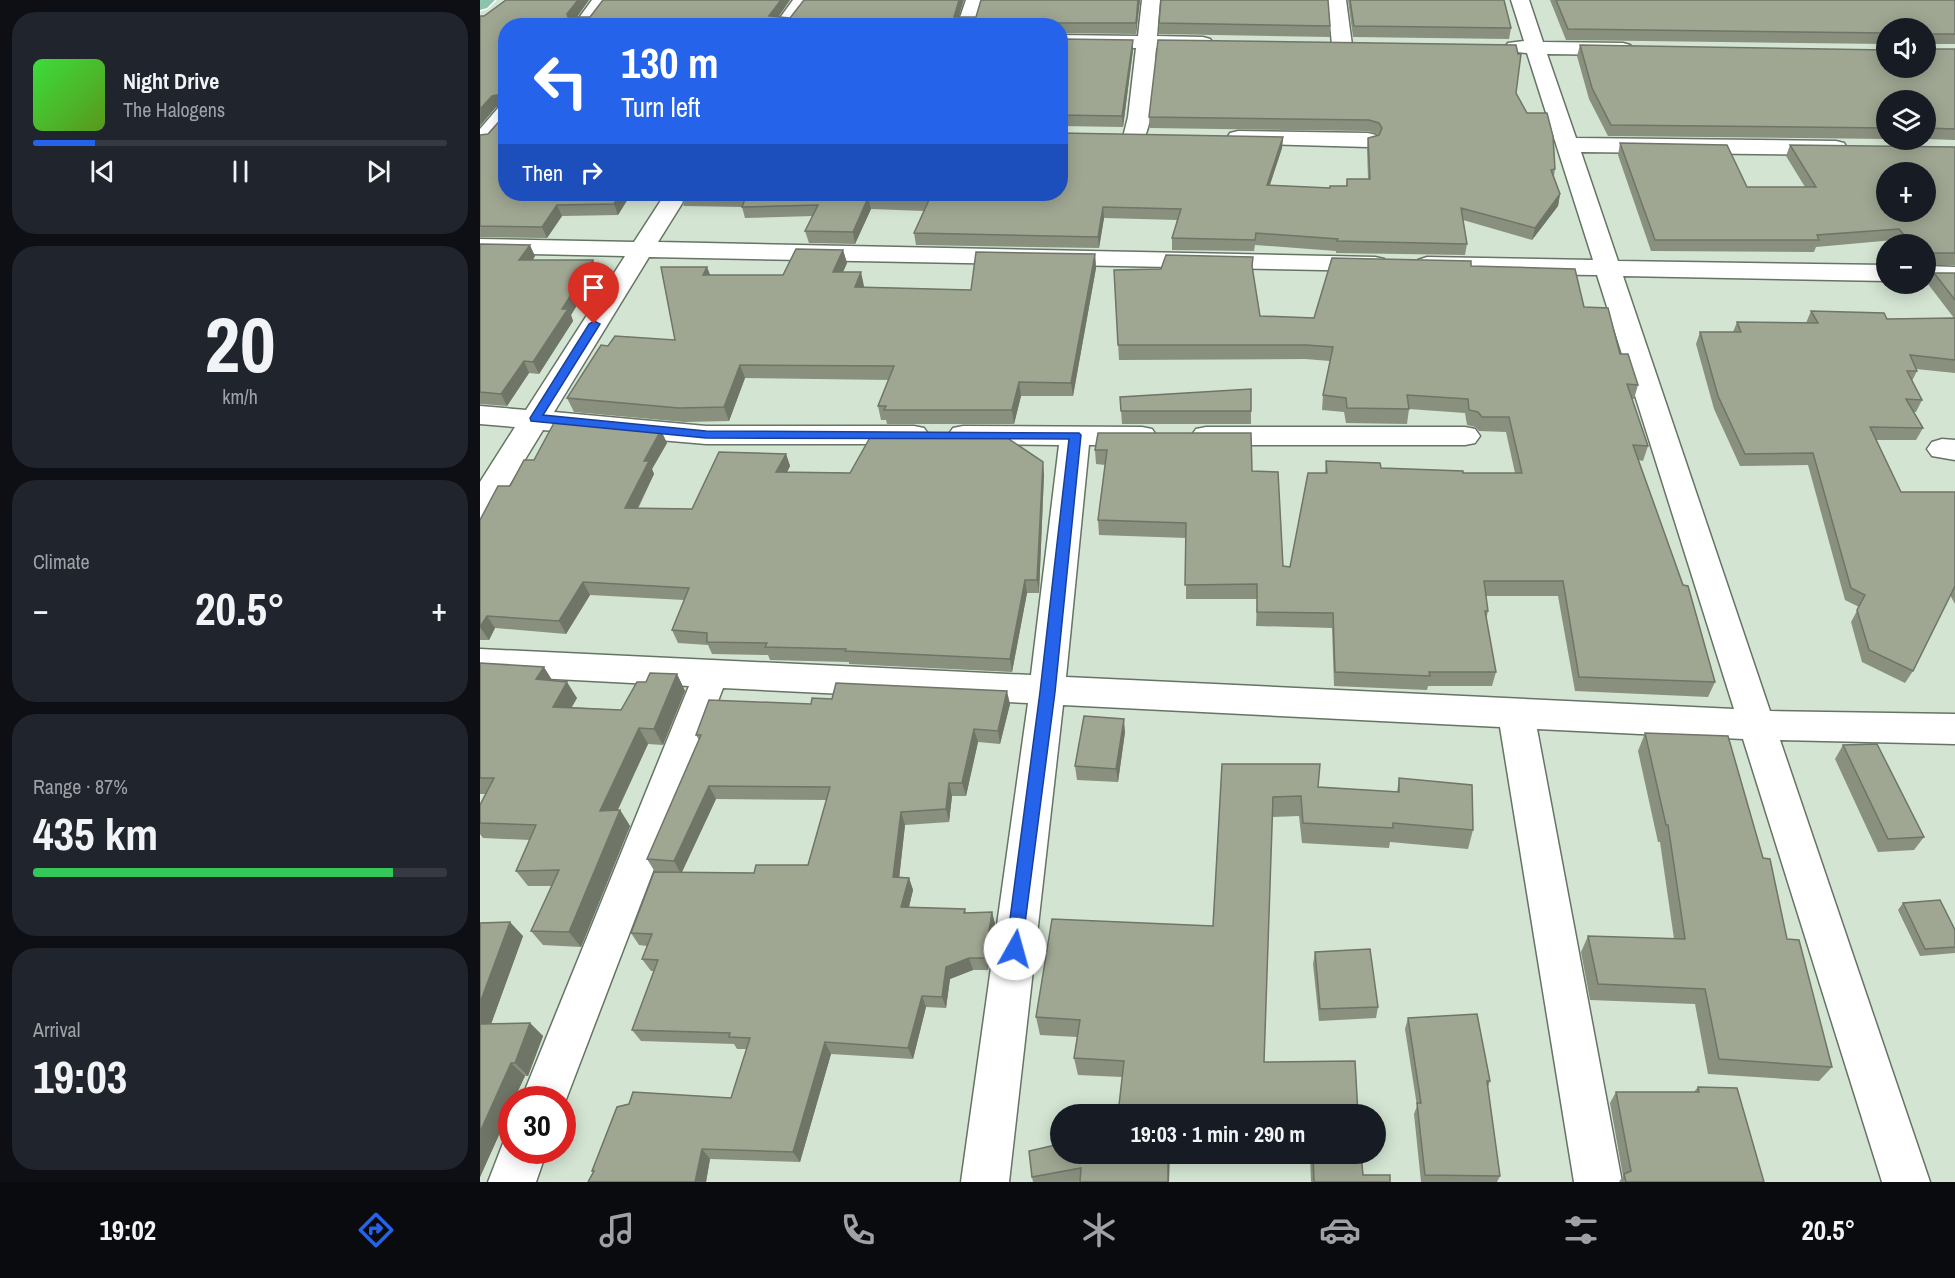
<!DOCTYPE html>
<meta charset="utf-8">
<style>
body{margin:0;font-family:"Archivo Narrow",sans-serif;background:#20242c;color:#f1f3f6;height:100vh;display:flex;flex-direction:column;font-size:22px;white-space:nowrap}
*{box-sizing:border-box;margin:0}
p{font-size:20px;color:#9ea1a6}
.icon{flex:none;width:33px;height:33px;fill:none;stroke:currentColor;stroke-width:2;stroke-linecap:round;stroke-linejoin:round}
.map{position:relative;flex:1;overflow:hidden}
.drawer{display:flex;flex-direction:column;gap:12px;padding:12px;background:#0d0f14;width:480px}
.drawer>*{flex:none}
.hud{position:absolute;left:18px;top:18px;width:570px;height:183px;border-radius:24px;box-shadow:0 3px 15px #0003;background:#2563eb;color:#fff;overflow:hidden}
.buttons{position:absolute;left:1396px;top:18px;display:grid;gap:12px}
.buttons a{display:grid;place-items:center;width:60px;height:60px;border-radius:50%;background:#171b24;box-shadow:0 3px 15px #0003;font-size:30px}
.speed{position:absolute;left:18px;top:1086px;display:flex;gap:12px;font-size:30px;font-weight:700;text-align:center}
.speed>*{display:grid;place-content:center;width:78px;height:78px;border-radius:50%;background:#171b24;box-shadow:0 3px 15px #0003;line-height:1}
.speed .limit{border:9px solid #d22;background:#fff;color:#111}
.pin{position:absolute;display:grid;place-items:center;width:51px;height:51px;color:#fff;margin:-62px -26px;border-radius:50% 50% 50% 0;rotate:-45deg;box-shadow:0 0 6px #0007}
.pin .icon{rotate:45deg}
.me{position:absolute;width:66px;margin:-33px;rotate:7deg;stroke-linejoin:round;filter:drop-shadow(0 0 4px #0008)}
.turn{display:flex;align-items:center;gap:21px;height:126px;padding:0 24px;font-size:27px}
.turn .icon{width:78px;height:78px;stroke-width:2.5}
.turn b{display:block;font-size:42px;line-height:51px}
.then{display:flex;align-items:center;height:57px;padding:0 24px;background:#0003;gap:12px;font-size:22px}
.big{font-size:45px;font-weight:700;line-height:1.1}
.drawer .widget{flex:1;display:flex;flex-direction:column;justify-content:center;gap:9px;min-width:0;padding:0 21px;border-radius:24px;background:#20242c}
.drawer .dial{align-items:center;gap:0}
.dial b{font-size:78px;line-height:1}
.song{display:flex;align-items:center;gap:18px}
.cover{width:72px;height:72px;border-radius:9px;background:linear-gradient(135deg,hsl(120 70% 55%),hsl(90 70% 35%))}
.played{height:6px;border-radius:3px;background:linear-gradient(90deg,#2563eb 15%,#363941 15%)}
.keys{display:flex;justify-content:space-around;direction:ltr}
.heat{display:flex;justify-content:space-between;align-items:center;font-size:33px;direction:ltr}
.charge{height:9px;border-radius:4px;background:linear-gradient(90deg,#34c759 87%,#363941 0)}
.trip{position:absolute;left:570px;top:1104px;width:336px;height:60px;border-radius:30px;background:#171b24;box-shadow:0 3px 15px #0003;font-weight:700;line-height:60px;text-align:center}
.menu{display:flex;height:96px;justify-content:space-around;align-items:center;background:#090b0e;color:#9ea1a6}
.menu .icon{width:42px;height:42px}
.menu .on{color:#2563eb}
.menu b{font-size:27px;color:#f1f3f6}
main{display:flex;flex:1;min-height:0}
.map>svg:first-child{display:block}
</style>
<main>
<section class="drawer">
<div class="widget">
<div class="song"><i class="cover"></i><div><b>Night Drive</b><p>The Halogens</p></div></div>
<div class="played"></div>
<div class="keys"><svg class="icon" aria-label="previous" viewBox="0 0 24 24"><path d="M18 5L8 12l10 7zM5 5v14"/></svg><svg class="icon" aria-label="pause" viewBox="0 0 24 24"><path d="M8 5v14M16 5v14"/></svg><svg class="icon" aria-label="next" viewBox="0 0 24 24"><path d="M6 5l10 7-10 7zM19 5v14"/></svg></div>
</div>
<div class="widget dial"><b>20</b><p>km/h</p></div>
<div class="widget"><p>Climate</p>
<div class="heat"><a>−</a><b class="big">20.5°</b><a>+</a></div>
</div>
<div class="widget"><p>Range · 87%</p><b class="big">435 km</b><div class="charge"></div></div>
<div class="widget"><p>Arrival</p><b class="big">19:03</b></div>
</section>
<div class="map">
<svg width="1475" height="1182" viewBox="0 0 1475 1182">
<rect width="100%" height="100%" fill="#d3e4d2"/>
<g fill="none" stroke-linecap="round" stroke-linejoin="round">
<defs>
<path id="minor" d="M112,0H131L112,26H93Z
M313,0H331L313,26H294Z
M486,0H504L496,26H477Z
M662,0H680L677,36L723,37L730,39L733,43L730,47L723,49L676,48C674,73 675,122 662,142L654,144L646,142L643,137L648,117L656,48L580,47V35L658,36Z
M848,0H866L872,45L869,49H855L852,45Z
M1031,0H1049L1063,42L1143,43L1150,45L1153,49L1150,53L1143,55L1067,54L1096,138L1356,141L1364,143L1367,148L1364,153L1356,155L1101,152L1138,261L1407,265V281L1143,276L1290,711L1475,714V744L1300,740L1450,1182H1402L1263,739L1057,729L1142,1182H1094L1020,727L583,705L529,1182H481L548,703L243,688L82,1110V1100H41L209,686L0,675V649L551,675L579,445L483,444L473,442L468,435L473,428L483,426L662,427L672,429L677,436L672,443L662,445H609L586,677L1254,709L1117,275L947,273L938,270L934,265L938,260L947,257L1113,260L1047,53L1028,51L1025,47L1028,43L1044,41Z
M26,107V127L11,144L0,145V129L18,108Z
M758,131L888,133L896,135L899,140L896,145L888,147L750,143L747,138L750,133Z
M185,194H208L178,242L895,257L904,259L907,264L904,269L895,271L169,257L74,412L226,426H434L444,428L449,435L444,442L434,444H226L63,430L11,515L0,518V482L35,427L0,424V406L46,410L145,256L0,253V239L154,242Z
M1446,266L1475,267V283L1446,282Z
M726,427H985L995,429L1000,436L995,443L985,445H726L716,443L711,436L716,429Z
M1462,439L1475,440V460L1452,456L1447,449L1452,442Z
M32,1132V1150H67L56,1182H8L27,1133Z"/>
<path id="major" d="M0,0H15L7,8L0,10Z"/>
</defs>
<use href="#minor" stroke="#657464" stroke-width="3"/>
<use href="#major" stroke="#fff" stroke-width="3"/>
<use href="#minor" fill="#fff" fill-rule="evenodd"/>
<use href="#major" fill="#8cc3ad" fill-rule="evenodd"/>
</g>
<path fill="#89907e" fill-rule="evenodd" d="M26,0H109L97,17H110L310,0L298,17L310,18L496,17L660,0L656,34L580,33V26H26V194H151L138,215L82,216L67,238L0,237V135L8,134L23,117V106L16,107L0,126V16H4Z
M868,0H1024L1031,28L1029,39L873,37Z
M1070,0H1475V44H1449V49H1475V140L1446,139V100H1407V139L1128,136L1109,99L1097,56L1100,45L1446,68L1407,28V44L1086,40Z
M679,23L850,26V37L679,34Z
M580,39L653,40V50L643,127L580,126Z
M1036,93L1075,169L1074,176L1080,194L1078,206L1052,240L983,220L987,244L985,255L856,253V251L775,245L774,251L692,250V238L697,220L624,218L619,248L436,245L434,233L444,211L391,209L375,244L329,243L325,231L333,216L265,218L262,207L204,206L200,195L803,137L802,148L790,185L850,188L866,186L867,179H888L887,149L888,138L899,135L898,134L888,131L670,128L669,117Z
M1140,143L1267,187H1325L1306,156L1310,145L1475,147V265H1449L1446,274V244H1418L1414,240L1336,247L1334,252L1171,251L1138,155Z
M0,244L55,256L53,260L118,271L91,315L93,321L59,374L49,373L27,406L0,404Z
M363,250L367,263L363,272L384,286L383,287L491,290L615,254L616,268L593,396H541L534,424H407L406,420H401L398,406L409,380L265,378L249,421L204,422L94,412L87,398L128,346L195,340L227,267L230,275H303Z
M773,257L772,271L780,316L834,318L991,266L1104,307L1140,354L1158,385L1154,399H1152L1168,446L1163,461L1158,460L1235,682L1228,697L1095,691L1078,596H1006L1008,611L1006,620L1016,672L1012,686H948L947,690L854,686L852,628L776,626L777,599H706V538L619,535L618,520L625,465L616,464L615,450L618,433L772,471L803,566L810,567L845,473L846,461L901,468L983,473H1035L1026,432L999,431L995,427L987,425L985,413L929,409L927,424L866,423L864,412L842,410L843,395L850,361L825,359L639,360L634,270L681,269Z
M1454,273H1475V373L1436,369L1437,371L1432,381L1442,400L1436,412H1433L1443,428L1436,440H1396L1421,492H1475V604L1470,595L1433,671L1425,683L1382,662L1371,622L1379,607L1365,600L1328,465L1260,466L1234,409L1216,344L1220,332H1253L1257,322L1326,323L1331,311L1407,319L1474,318L1448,284Z
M771,389V424H642L640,397Z
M527,437L564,474L559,593H547L532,672L369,664V662L290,660L288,655L232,654L228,645L198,643L192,630L204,600L110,595L86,634L15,628L9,640H0V520L54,460L187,443L172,469L174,474L158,509H212L306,454L310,466L307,472L370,473Z
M0,663L72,680L97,698L91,707L141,710L166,682L197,674L205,691L183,745L168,744L138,810H140L150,826L101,947L63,945L51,931L72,886H48L36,871L50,840L3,838L0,834V805L6,794H0Z
M331,704H530L520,744L498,742L486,796H472L469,822L425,825L419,877L429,878L433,890L429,907L485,909L486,913L512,912L515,924L508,970H493L470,979L466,1008L446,1007L433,1059L351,1054L320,1162L230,1159L226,1182H108L113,1172L112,1171L251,1098L267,1049H257L254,1044L161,1041L152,1030L174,971H171L162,959L167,946L159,945L151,933L175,872L167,859L219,740L216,735ZM236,799L347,800L328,865L274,873L202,872Z
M645,732L638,782L597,780L595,766Z
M1165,733L1307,939L1352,1067L1339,1081L1228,1074L1215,1004L1110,1000L1101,952L1108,936L1194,939L1180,842H1178L1158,751Z
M1363,745L1444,837L1434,850L1398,852L1355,759Z
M742,764L838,787L917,792L919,778L993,830L988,849L910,842L909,848L822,843L819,816L792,817L784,1062L878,1114H638L642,1077L598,1075L594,1058L597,1037L560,1035L556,1017L733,926Z
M1423,903L1475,930V953L1440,956L1418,910Z
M0,923L43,936L11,1024L50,1023L63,1036L48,1076H45L32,1100V1106L0,1177Z
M835,952L898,1007L896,1018L839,1021L833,964Z
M928,1018L1010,1081L1008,1087L1020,1176L1017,1182H941L934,1114L937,1106L925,1029Z
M1218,1087L1284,1182H1139L1143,1176L1130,1103L1136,1092H1214Z
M580,1144L689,1182H553L552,1177Z
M830,1154H881L883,1175L910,1182H831Z"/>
<path fill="#6f7567" d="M98,0H109L91,25L87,14Z
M301,0H310L292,26L289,16Z
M479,0H484L476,26L474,17Z
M658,0H660L656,34V23Z
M653,40V50L643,127L642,116Z
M23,94L26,106L16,107L0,126V109L12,96Z
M803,137L802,148L786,196L787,185Z
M140,194H151L138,215L134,204Z
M1080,194L1078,206L1052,240L1055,228Z
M388,198L391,209L375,244L373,232Z
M77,205L82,216L67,238L62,227Z
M623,207L624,218L619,248L618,237Z
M50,245L55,256L45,272L39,260Z
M363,250L367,263L357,285L353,272Z
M615,254L616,268L593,396L591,383Z
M113,260L118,271L91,315L93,321L59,374L53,362L82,309Z
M227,267L232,280L223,275Z
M381,272L384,286L378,300L375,287Z
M44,361L49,373L27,406L21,394Z
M260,365L265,378L249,421L244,407Z
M539,382L541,396L534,424L532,410Z
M181,430L187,443L172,469L174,474L151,521L145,508L164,461Z
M306,454L310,466L301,485L296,472Z
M563,462L564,474L559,593L557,580Z
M545,580L547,593L532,672L530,659Z
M103,582L110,595L86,634L79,621Z
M7,616L15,628L9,640L0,627Z
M64,667L74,683L56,679Z
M197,674L205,691L183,745L174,729Z
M87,682L97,698L83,723L73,707Z
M527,691L530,704L520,744L518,731Z
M644,719L645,732L638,782L636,769Z
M159,728L168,744L130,826L120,811Z
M494,729L498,742L486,796L482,783Z
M469,783L472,796L469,822L466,809Z
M229,786L236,799L201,874L194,861Z
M140,810L150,826L101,947L89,932Z
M421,812L425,825L418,889L413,877Z
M429,878L433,890L426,919L421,907Z
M512,912L515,924L508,970L505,958Z
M30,922L43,936L6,1038L0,1032V1003Z
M489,958L493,970L470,979L466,1008L462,997L466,967Z
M442,996L446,1007L433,1059L428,1048Z
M50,1023L63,1036L48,1076L35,1063Z
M345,1042L351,1054L320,1162L313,1152Z
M31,1063L45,1076L34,1100H32V1106L0,1177V1132Z
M222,1149L230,1159L226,1182H215Z
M688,1154H690L689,1182H688Z"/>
<path fill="#9fa793" stroke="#6f7567" stroke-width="1.5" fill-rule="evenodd" d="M26,0H98L87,14L88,17H110L123,0H301L289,16L310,18L324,0H479L474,17H496L501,0H658L656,23H577V26H26V194H140L134,204L77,205L62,227L0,226V135L8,134L23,117V94L12,96L0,109V16H4Z
M681,0H848L850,26L679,23Z
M870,0H1024L1031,28L874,26Z
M1076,0H1475V34H1449V49H1475V129L1446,128V100H1407V128L1131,125L1112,88L1100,45L1407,50V68H1446V28H1407V33L1088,29Z
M580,39L653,40L642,116L580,115Z
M678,40L1036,45L1038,54H1041L1036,93L1047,113H1067L1073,136L1075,169L1071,170L1080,194L1055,228L981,208L987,244L857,241L858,239L776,233L775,240L692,238L701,209L623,207L618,237L434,233L449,200L388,198L373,232L325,231L338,205L262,207L266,196L200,195L201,194H580V133L803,137L787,185L850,188V186H867V179H890L888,138L899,135L902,128L899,123L889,120L669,117Z
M1140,143L1247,145L1267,187H1336L1310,145L1475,147V253H1450L1449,267L1446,262V244H1432L1419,229L1337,235L1339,240H1175ZM1407,172H1446V212H1407Z
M0,244L50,245L39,260H113L82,309H88L53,362L44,361L21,394L0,392Z
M316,249L363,250L353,272H381L375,287L491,290L496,252L615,254L591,383L539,382L532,410H404L406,406H398L414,366L260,365L244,407L199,408L87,398L121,345L128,346L135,336L195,340L181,267H227L223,275H303Z
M686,255L773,257L772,266L780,316L834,318L852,258L991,261V266L1095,269L1104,307L1128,308L1140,354H1148L1158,385L1147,384L1168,446L1153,445L1203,585L1208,586L1235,682L1099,677L1083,581H1004L1008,611H1005L1016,672H949L950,676L855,672L853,613L777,612V584L705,585L706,523L618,520L627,450H615L618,433H771L772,471L798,472L803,566L810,567L828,473H847L846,461L900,463L901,468L983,471V473H1042L1029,417H1002L998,412L989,410L988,399L927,395L929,409L867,408L866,398L843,395L853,347L826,345H638L634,270L681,269Z
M1454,273H1475V300Z
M1331,311L1404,313L1407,319L1475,318V360L1430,355L1437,371H1427L1442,400L1426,399L1443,428L1390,427L1421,492H1475V586L1433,671L1389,650L1377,610L1385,595L1371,588L1333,453L1265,454L1238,396L1220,332H1261L1257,322L1338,323Z
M771,389V411H641L640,397Z
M75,421L181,430L164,461H169L145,508L212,509L239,452L306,454L296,472L370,473L392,434H527L526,437L563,462L557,580H545L530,659L365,651L366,649L285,647L287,643L227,642V633L192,630L209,588L103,582L79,621L7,616L0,627V520L18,486H30L44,460H54Z
M0,663L64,667L56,679L87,682L73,707L141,710L157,682H166L170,673L197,674L174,729L159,728L120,811L140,810L89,932L51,931L79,870L36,871L56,825L0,823V805L14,778H0Z
M356,683L527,691L518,731L494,729L482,783H469L466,809L421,812L413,877L429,878L421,907L485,909L484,913L512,912L505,958H489L466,967L462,997L442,996L428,1048L345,1042L313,1152L222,1149L215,1182H108L114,1171H112L137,1107L149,1104L153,1092L251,1098L270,1038L249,1037L250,1033L152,1030L178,960L162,959L172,934L151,933L174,872L274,873L276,865H328L350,787L229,786L194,861L167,859L221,735H216L229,700L331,704L332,698L352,699Z
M604,716L644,719L636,769L595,766Z
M1165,733L1248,736L1283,858L1290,859L1307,939L1319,940L1352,1067L1239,1059L1225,989L1118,984L1108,936L1205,939L1188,825H1186Z
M1397,744L1444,837L1408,839L1363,745Z
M742,764H840L838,787L919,792V778L992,785L993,830L913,823V828L823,823L821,796L793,797L784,1062L875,1061L878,1114H815L689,1108V1114H638L644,1061L594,1058L600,1020L556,1017L572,919L733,926Z
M1460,900L1475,930V947L1445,949L1423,903Z
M30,922L0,1003V923Z
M890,949L898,1007L840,1009L835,952Z
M997,1014L1010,1081H1007L1020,1176L945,1175L937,1103H941L928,1018Z
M50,1023L35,1063H31L0,1132V1024Z
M1218,1087L1257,1088L1284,1182H1146L1144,1174L1151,1171L1136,1092H1219Z
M580,1144V1154H688V1182H600L601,1168L552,1177L549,1151Z
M833,1154H881L883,1175H910V1182H834Z"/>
<path fill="#2563eb" stroke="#184099" stroke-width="1.5" d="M114,321L120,324L63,415L226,431L599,433L601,435L575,692L541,954L535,957L529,954L526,949L560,692L589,439L226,438L51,421L50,418L109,324Z"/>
</svg>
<div class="buttons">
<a><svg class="icon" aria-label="sound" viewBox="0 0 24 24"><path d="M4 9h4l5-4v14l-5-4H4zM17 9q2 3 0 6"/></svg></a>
<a><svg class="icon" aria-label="layers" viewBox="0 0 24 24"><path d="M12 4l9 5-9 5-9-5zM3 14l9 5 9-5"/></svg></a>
<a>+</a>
<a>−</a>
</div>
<div class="speed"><div class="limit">30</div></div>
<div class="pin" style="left:114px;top:324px;background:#d93025"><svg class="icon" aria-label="arrive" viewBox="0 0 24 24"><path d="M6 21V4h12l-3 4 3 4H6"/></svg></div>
<svg class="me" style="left:535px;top:949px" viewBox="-20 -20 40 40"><circle r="19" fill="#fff"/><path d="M0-13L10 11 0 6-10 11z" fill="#2563eb"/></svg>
<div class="trip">19:03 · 1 min · 290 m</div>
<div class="hud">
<div class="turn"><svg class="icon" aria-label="left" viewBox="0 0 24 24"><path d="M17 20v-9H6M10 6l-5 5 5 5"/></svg><div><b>130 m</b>Turn left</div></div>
<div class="then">Then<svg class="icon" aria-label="right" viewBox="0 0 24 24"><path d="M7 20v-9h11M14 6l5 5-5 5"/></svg></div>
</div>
</div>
</main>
<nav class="menu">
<b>19:02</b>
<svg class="icon on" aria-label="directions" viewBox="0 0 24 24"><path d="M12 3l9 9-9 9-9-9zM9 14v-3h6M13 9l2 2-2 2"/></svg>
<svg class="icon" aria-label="music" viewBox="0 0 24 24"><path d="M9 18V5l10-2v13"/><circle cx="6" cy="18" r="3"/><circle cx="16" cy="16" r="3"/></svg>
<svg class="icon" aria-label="phone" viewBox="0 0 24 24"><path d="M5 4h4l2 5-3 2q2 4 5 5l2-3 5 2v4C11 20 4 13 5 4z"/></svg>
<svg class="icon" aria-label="climate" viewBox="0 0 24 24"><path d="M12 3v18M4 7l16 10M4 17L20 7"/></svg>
<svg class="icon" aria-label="car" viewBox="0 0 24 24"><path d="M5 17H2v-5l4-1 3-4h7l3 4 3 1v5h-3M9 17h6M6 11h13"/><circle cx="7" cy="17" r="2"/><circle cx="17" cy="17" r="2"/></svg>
<svg class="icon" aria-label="filters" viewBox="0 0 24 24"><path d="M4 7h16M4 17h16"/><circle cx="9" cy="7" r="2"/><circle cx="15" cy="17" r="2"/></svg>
<b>20.5°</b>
</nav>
